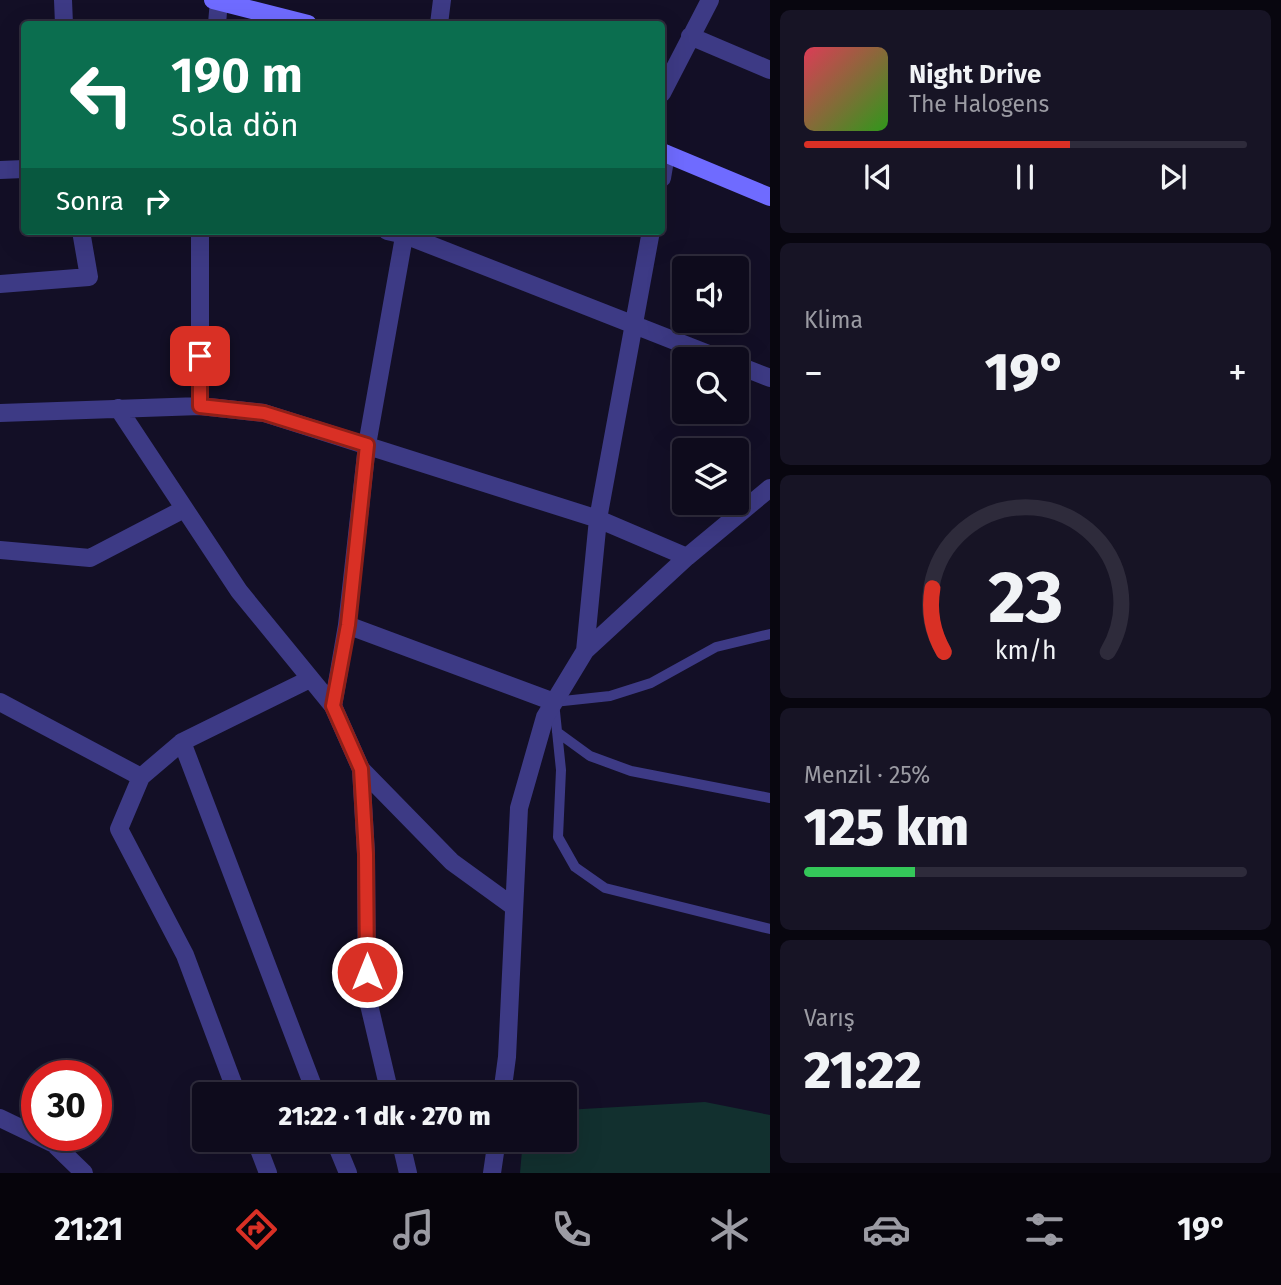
<!DOCTYPE html>
<html lang="tr">
<meta charset="utf-8">
<style>
body{margin:0;font-family:"Fira Sans",sans-serif;background:#171425;color:#f1f3f6;height:100vh;display:flex;flex-direction:column;font-size:26px;white-space:nowrap}
*{box-sizing:border-box;margin:0}
p{font-size:23px;color:#9b9ba3}
.icon{flex:none;width:38px;height:38px;fill:none;stroke:currentColor;stroke-width:2;stroke-linecap:round;stroke-linejoin:round}
.map{position:relative;flex:1;overflow:hidden}
.side{display:flex;flex-direction:column;gap:10px;padding:10px;background:#08060f;width:511px}
.side>*{flex:none}
.banner{position:absolute;left:21px;top:21px;width:644px;height:214px;border-radius:7px;box-shadow:0 7px 28px #0002,0 0 0 2px #2e2b3b;background:#0b6e4f;color:#fff;overflow:hidden}
.tools{position:absolute;left:672px;top:256px;display:grid;gap:14px}
.tools a{display:grid;place-items:center;width:77px;height:77px;border-radius:7px;background:#0e0b1c;box-shadow:0 7px 28px #0002,0 0 0 2px #2e2b3b;font-size:35px}
.speed{position:absolute;left:21px;top:1060px;display:flex;gap:14px;font-size:35px;font-weight:700;text-align:center}
.speed>*{display:grid;place-content:center;width:91px;height:91px;border-radius:50%;background:#0e0b1c;box-shadow:0 7px 28px #0002,0 0 0 2px #2e2b3b;line-height:1}
.speed .limit{border:10px solid #d22;background:#fff;color:#111}
.pin{position:absolute;display:grid;place-items:center;width:60px;height:60px;color:#fff;margin:-30px;border-radius:14px;box-shadow:0 4px 10px #0006}
.me{position:absolute;width:77px;margin:-38px;rotate:0deg;stroke-linejoin:round;filter:drop-shadow(0 0 5px #0008)}
.turn{display:flex;align-items:center;gap:24px;height:147px;padding:0 35px;font-size:32px}
.turn .icon{width:91px;height:91px;stroke-width:2.5}
.turn b{display:block;font-size:49px;line-height:60px}
.then{display:flex;align-items:center;height:66px;padding:0 35px;background:#0003;gap:14px;font-size:26px}
.big{font-size:52px;font-weight:800;line-height:1.1}
.side .tile{flex:1;display:flex;flex-direction:column;justify-content:center;gap:10px;min-width:0;padding:0 24px;border-radius:10px;background:#171425}
.side .dial{align-items:center;gap:0}
.dial svg{height:182px;overflow:visible;fill:none;stroke:#2e2b3b;stroke-width:7;stroke-linecap:round;text-anchor:middle}
.dial text{fill:#f1f3f6;stroke:none}
.song{display:flex;align-items:center;gap:21px}
.cover{width:84px;height:84px;border-radius:10px;background:linear-gradient(135deg,hsl(350 70% 55%),hsl(110 70% 35%))}
.played{height:7px;border-radius:4px;background:linear-gradient(90deg,#d93025 60%,#2e2b3b 60%)}
.keys{display:flex;justify-content:space-around;direction:ltr}
.heat{display:flex;justify-content:space-between;align-items:center;font-size:38px;direction:ltr}
.charge{height:10px;border-radius:5px;background:linear-gradient(90deg,#34c759 25%,#2e2b3b 0)}
.trip{position:absolute;left:192px;top:1082px;width:385px;height:70px;border-radius:7px;background:#0e0b1c;box-shadow:0 7px 28px #0002,0 0 0 2px #2e2b3b;font-weight:800;line-height:70px;text-align:center}
.tabs{display:flex;height:112px;justify-content:space-around;align-items:center;background:#06040b;color:#9b9ba3}
.tabs .icon{width:49px;height:49px}
.tabs .selected{color:#d93025}
.tabs b{font-size:32px;color:#f1f3f6}
main{display:flex;flex:1;min-height:0}
.map>svg:first-child{display:block}
</style>
<main>
<div class="map">
<svg width="770" height="1173" viewBox="0 0 770 1173">
<rect width="100%" height="100%" fill="#130f26"/>
<path fill="#12302f" d="M705,1102L770,1115V1173H520L523,1139H565V1110Z"/>
<g fill="none" stroke-linecap="round" stroke-linejoin="round">
<path stroke="#3d3a85" stroke-width="10" d="M770,634L716,647L651,683L610,696L554,702L561,770L558,837L575,867L605,888L770,929
M557,732L590,756L631,771L770,798"/>
<path stroke="#3d3a85" stroke-width="18" d="M63,0L64,24
M217,24L219,0
M439,24L442,0
M690,36L770,70
M662,93L710,0
M0,170L24,169
M662,178L666,154
M387,231L405,235L721,359
M0,284L89,277L81,231
M737,365L770,378
M200,406V231
M118,408L239,591L333,706L361,769L366,854L367,996L390,1094
M0,413L200,406L264,413L598,519L687,557
M0,550L90,558L184,509
M347,625L554,702
M585,651L598,519L651,231
M0,702L141,777
M333,706L347,625L367,445L405,231
M182,742L316,1094
M361,769L452,862L514,907
M237,1094L185,955L119,829L141,777L182,742L310,679
M502,1094L507,1057L519,808L545,717L585,651L687,557L770,488
M0,1118L54,1144L84,1173
M255,1139L268,1173
M334,1139L348,1173
M400,1139L408,1173
M492,1173L497,1139"/>
<path stroke="#6f6bff" stroke-width="18" d="M213,0L308,24
M662,152L770,197"/>
</g>
<g fill="none" stroke-linecap="round" stroke-linejoin="round">
<defs>
<path id="route" d="M200,356V406L264,413L367,445L348,625L333,706L361,769L366,854L367,972"/>
</defs>
<use href="#route" stroke="#8d1f18" stroke-width="18"/>
<use href="#route" stroke="#d93025" stroke-width="12"/>
</g>
</svg>
<div class="tools">
<a><svg class="icon" aria-label="sound" viewBox="0 0 24 24"><path d="M4 9h4l5-4v14l-5-4H4zM17 9q2 3 0 6"/></svg></a>
<a><svg class="icon" aria-label="search" viewBox="0 0 24 24"><circle cx="10" cy="10" r="6"/><path d="M15 15l6 6"/></svg></a>
<a><svg class="icon" aria-label="layers" viewBox="0 0 24 24"><path d="M12 4l9 5-9 5-9-5zM3 14l9 5 9-5"/></svg></a>
</div>
<div class="speed"><div class="limit">30</div></div>
<div class="pin" style="left:200px;top:356px;background:#d93025"><svg class="icon" aria-label="arrive" viewBox="0 0 24 24"><path d="M6 21V4h12l-3 4 3 4H6"/></svg></div>
<svg class="me" style="left:367px;top:972px" viewBox="-20 -20 40 40"><circle r="17" fill="#d93025" stroke="#fff" stroke-width="3"/><path d="M0-11L8 9 0 5-8 9z" fill="#fff"/></svg>
<div class="trip">21:22 · 1 dk · 270 m</div>
<div class="banner">
<div class="turn"><svg class="icon" aria-label="left" viewBox="0 0 24 24"><path d="M17 20v-9H6M10 6l-5 5 5 5"/></svg><div><b>190 m</b>Sola dön</div></div>
<div class="then">Sonra<svg class="icon" aria-label="right" viewBox="0 0 24 24"><path d="M7 20v-9h11M14 6l5 5-5 5"/></svg></div>
</div>
</div>
<section class="side">
<div class="tile">
<div class="song"><i class="cover"></i><div><b>Night Drive</b><p>The Halogens</p></div></div>
<div class="played"></div>
<div class="keys"><svg class="icon" aria-label="previous" viewBox="0 0 24 24"><path d="M18 5L8 12l10 7zM5 5v14"/></svg><svg class="icon" aria-label="pause" viewBox="0 0 24 24"><path d="M8 5v14M16 5v14"/></svg><svg class="icon" aria-label="next" viewBox="0 0 24 24"><path d="M6 5l10 7-10 7zM19 5v14"/></svg></div>
</div>
<div class="tile"><p>Klima</p>
<div class="heat"><a>−</a><b class="big">19°</b><a>+</a></div>
</div>
<div class="tile dial"><svg viewBox="0 0 100 80">
<path d="M14 69A42 42 0 1 1 86 69"/>
<path d="M14 69A42 42 0 0 1 9 41" stroke="#d93025"/>
<text x="50" y="56" font-size="32" font-weight="700">23</text>
<text x="50" y="72" font-size="11">km/h</text>
</svg></div>
<div class="tile"><p>Menzil · 25%</p><b class="big">125 km</b><div class="charge"></div></div>
<div class="tile"><p>Varış</p><b class="big">21:22</b></div>
</section>
</main>
<nav class="tabs">
<b>21:21</b>
<svg class="icon selected" aria-label="directions" viewBox="0 0 24 24"><path d="M12 3l9 9-9 9-9-9zM9 14v-3h6M13 9l2 2-2 2"/></svg>
<svg class="icon" aria-label="music" viewBox="0 0 24 24"><path d="M9 18V5l10-2v13"/><circle cx="6" cy="18" r="3"/><circle cx="16" cy="16" r="3"/></svg>
<svg class="icon" aria-label="phone" viewBox="0 0 24 24"><path d="M5 4h4l2 5-3 2q2 4 5 5l2-3 5 2v4C11 20 4 13 5 4z"/></svg>
<svg class="icon" aria-label="climate" viewBox="0 0 24 24"><path d="M12 3v18M4 7l16 10M4 17L20 7"/></svg>
<svg class="icon" aria-label="car" viewBox="0 0 24 24"><path d="M5 17H2v-5l4-1 3-4h7l3 4 3 1v5h-3M9 17h6M6 11h13"/><circle cx="7" cy="17" r="2"/><circle cx="17" cy="17" r="2"/></svg>
<svg class="icon" aria-label="filters" viewBox="0 0 24 24"><path d="M4 7h16M4 17h16"/><circle cx="9" cy="7" r="2"/><circle cx="15" cy="17" r="2"/></svg>
<b>19°</b>
</nav>
